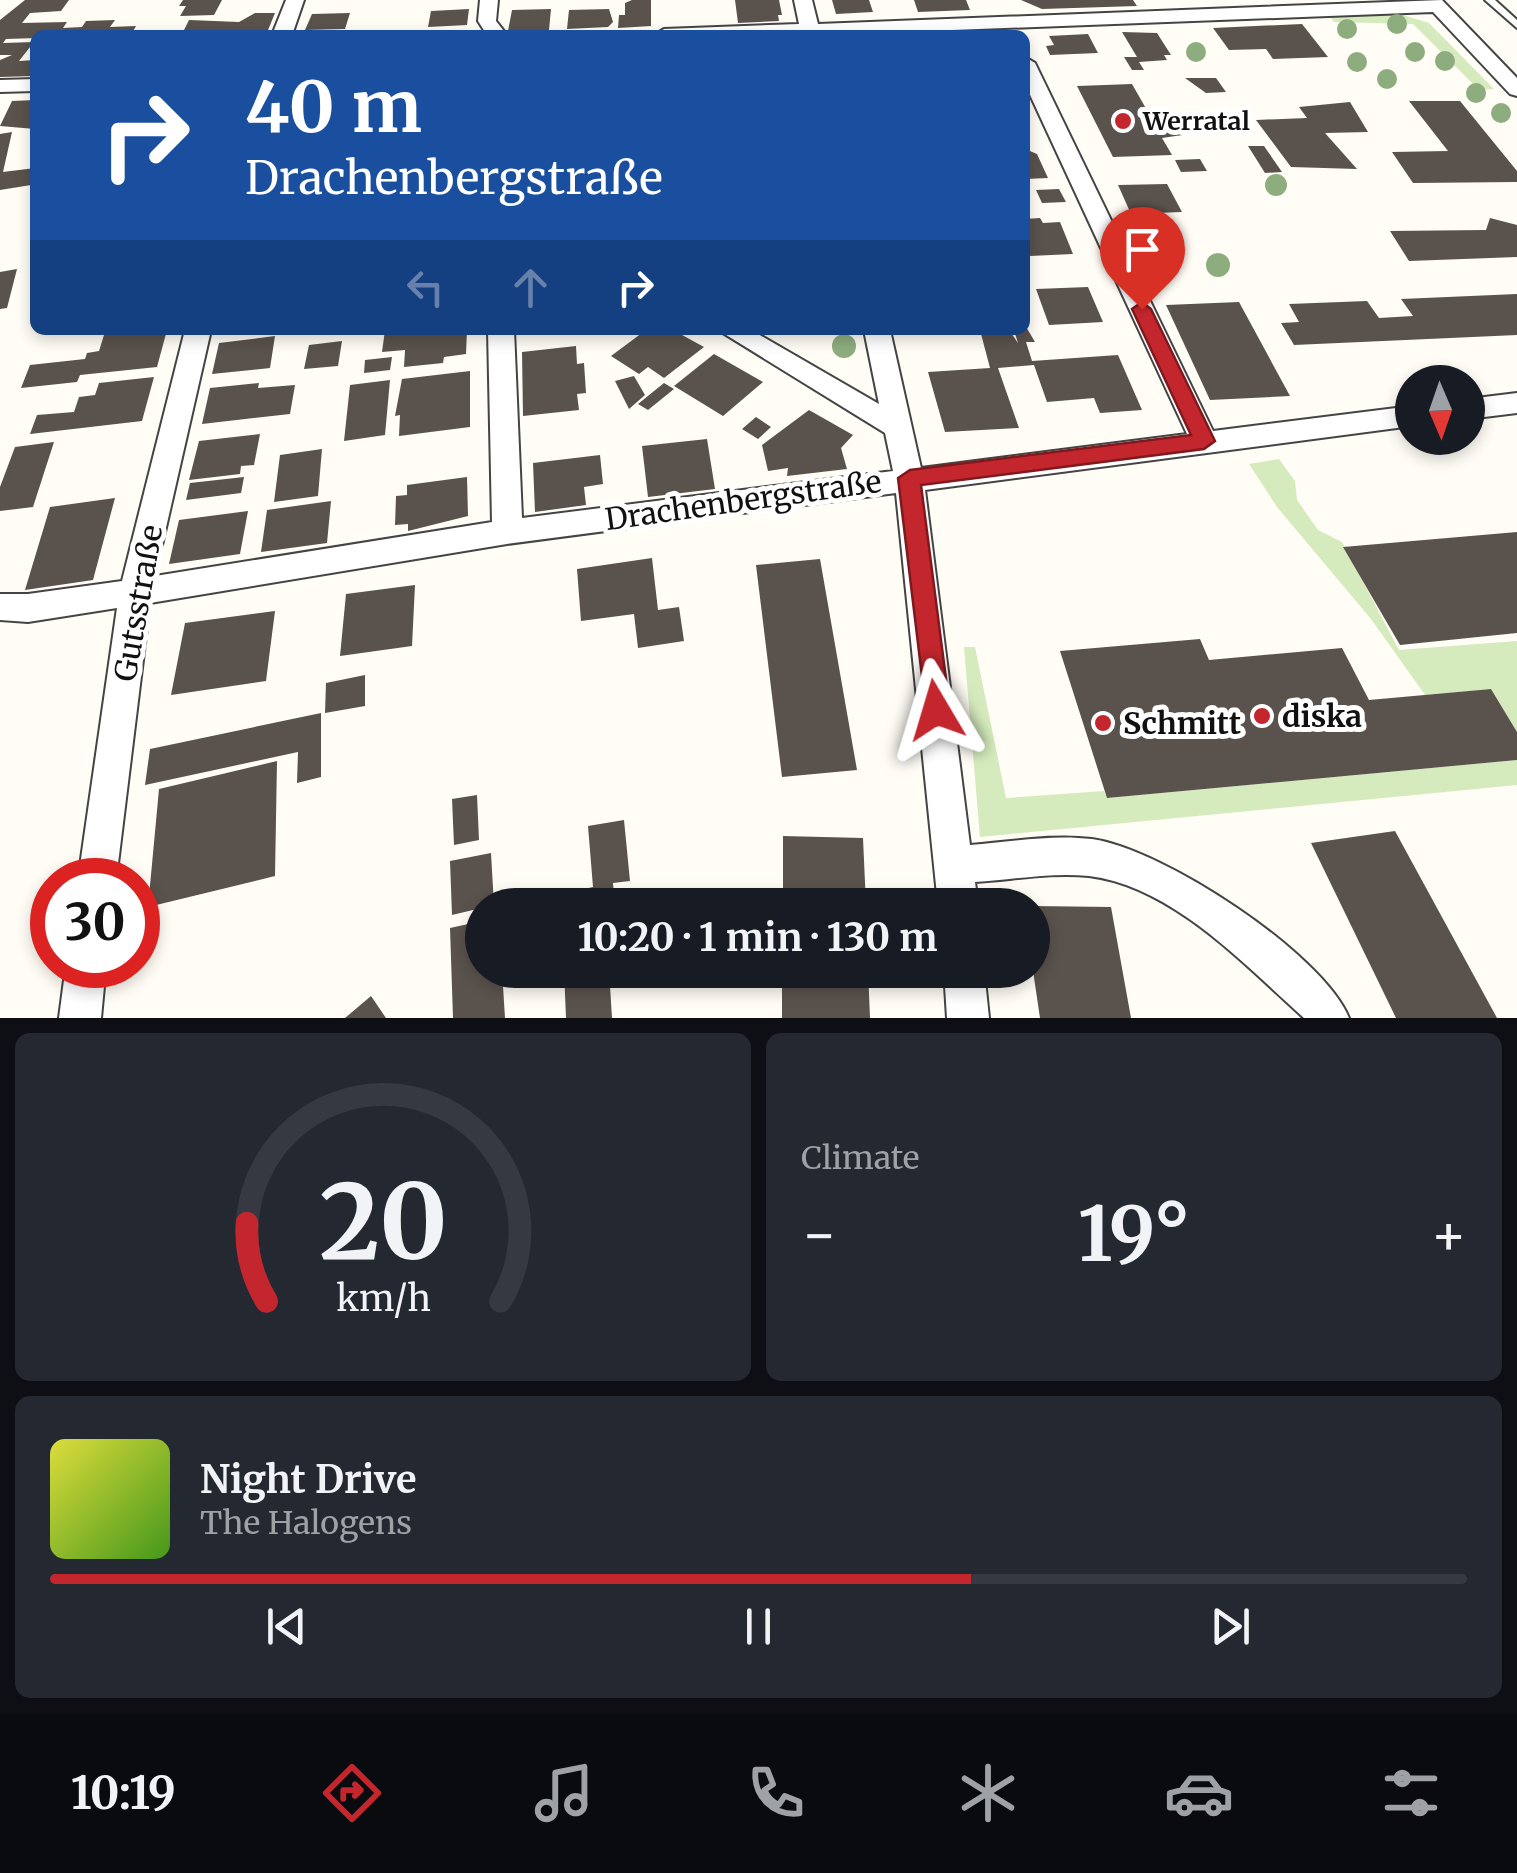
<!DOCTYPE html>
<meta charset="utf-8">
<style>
body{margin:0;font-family:Merriweather,serif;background:#242831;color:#f1f3f6;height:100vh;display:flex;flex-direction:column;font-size:38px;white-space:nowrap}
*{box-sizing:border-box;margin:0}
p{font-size:32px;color:#9ea1a6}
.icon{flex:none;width:55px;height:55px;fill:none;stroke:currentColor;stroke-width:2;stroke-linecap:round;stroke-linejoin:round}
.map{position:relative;height:1018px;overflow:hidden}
.panel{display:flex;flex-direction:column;gap:15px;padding:15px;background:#0d0f14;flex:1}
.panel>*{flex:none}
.hud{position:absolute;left:30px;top:30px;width:1000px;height:305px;border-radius:15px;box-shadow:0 5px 15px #0003;background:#1a4fa0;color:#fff;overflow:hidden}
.needle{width:65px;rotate:178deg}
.buttons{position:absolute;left:1395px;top:365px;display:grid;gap:20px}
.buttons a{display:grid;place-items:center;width:90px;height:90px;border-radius:50%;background:#171b24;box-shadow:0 5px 15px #0003;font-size:50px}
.speed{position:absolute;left:30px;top:858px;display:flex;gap:20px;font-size:50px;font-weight:700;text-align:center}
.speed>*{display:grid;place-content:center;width:130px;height:130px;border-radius:50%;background:#171b24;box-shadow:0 5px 15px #0003;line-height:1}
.speed .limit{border:15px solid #d22;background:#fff;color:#111}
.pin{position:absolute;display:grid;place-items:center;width:85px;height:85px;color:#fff;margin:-102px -42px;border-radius:50% 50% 50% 0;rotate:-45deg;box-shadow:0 0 10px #0007}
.pin .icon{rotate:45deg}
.me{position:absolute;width:110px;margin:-55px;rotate:353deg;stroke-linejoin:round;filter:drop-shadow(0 0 8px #0008)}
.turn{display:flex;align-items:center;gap:35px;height:210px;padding:0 50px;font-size:45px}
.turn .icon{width:130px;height:130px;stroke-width:2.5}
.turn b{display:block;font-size:70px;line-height:85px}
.lanes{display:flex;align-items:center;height:95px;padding:0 50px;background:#0003;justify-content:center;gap:50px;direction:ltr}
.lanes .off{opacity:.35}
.big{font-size:75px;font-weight:700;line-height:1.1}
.panel .card{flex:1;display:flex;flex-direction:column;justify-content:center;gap:15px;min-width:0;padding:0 35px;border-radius:15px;background:#242831}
.panel .dial{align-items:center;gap:0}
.dial svg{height:260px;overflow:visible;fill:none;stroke:#363941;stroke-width:7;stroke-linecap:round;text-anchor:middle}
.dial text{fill:#f1f3f6;stroke:none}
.song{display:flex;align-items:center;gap:30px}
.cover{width:120px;height:120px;border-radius:15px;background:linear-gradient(135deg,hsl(60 70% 55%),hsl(100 70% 35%))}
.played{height:10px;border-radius:5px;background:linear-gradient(90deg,#c4262e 65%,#363941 65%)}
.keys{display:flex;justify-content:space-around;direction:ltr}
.heat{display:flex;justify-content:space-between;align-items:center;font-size:55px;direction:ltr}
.panel .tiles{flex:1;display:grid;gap:15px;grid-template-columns:1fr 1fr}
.card:last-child{grid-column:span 2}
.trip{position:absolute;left:465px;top:888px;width:585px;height:100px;border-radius:50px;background:#171b24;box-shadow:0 5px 15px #0003;font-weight:700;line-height:100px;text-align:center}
.tab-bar{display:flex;height:160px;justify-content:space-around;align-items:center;background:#090b0e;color:#9ea1a6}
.tab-bar .icon{width:70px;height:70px}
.tab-bar .selected{color:#c4262e}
.tab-bar b{font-size:45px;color:#f1f3f6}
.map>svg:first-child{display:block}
</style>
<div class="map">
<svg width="1517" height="1018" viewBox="0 0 1517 1018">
<rect width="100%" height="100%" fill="#fffdf5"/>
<path fill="#d5ebbd" d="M1400,14L1429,23L1494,89L1479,90L1413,24L1334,22L1330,17Z
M1279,459L1295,481L1297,500L1318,530L1342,542L1399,650L1517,641V732L1491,689L1425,695L1371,619L1277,507L1249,464Z
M964,647H975L1006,798L1104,791L1107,798L1517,760V785L980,837Z"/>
<path fill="#5a524d" d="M25,0H69L61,11L30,13L22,23L67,22L63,28L82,27L86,21L115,20L110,27L136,26L131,35L6,39L3,43L34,42L19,61L35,60V76L0,77V60L12,55H0V20Z
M183,0H222L214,15L180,16L186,6H179Z
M632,0H651V26L618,28L619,15H625V3Z
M735,0H779L782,15H778L779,21L738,23Z
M832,0H869L873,12L836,14Z
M914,0H966L970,10L918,12Z
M1021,0H1133L1137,6L1042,9Z
M469,9L467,25L428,27L431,11Z
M551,9L549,30L508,31L512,10Z
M609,9L613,22L608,27L567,29L569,10Z
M255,13H275L266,35H233L235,30L183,32L189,20L239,22Z
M350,13L345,29L305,30L312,14Z
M1302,24L1328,57L1273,59L1266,49L1229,50L1213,28Z
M1122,32L1157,33L1171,55H1164L1167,60L1139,62L1144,70H1132L1124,57H1137Z
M1088,34L1098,53L1050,55L1046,46L1054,45L1049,36Z
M1185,78H1216L1226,92L1206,93Z
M1132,84L1152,119H1191L1201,124L1203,132L1162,138L1172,155L1113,157L1077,86Z
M35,100V129L0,126L12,101Z
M1409,101H1460L1517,171V182L1413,183L1392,152L1448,151Z
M1350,102L1368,132L1325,133L1357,169L1291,167L1256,120L1307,118L1299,107Z
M12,132L3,172L35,168L31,185L0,190V134Z
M1248,146H1264L1282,172L1265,173Z
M1025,149L1037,154L1048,178L1025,179Z
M1200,159L1207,171L1181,172L1175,160Z
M1167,184L1182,212L1131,214L1118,185Z
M1059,189L1066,202L1042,203L1036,190Z
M1040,218L1043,223L1060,222L1073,254L1030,256L1025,219Z
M1490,218L1517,225V257L1409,261L1390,231L1486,230Z
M17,269L7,308L0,309V272Z
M1088,287L1103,322L1049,325L1036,289Z
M1517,294V335L1294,345L1281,323L1299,322L1289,304L1367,301L1379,318L1413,316L1401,299Z
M1239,302L1290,396L1210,400L1166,305Z
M1025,325L1035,342H1026L1032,361L1118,355L1142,410L1100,413L1094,398L1047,402L1034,365L998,368L1019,428L945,432L928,372L990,368L980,330H1009L1018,343L1014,330H1025Z
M167,330L157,367L80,375L77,382L21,388L30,365L85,359L87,353L99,351L104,335Z
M385,330H467L466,354L444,357L443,363L404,367L405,350L382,352Z
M646,330H673L704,347L664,378L648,367L639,374L611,356Z
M275,336L270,368L212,374L219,343Z
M342,341L338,366L304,369L309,345Z
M576,346L577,364L584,363L586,393L577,394L579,410L523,416L522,352Z
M714,354L763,382L723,416L674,386Z
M392,357L390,370L364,373L365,360Z
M470,371V427L399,436L400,415L395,416L402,379Z
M634,376L645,395L629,409L615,381Z
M154,377L142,421L30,434L37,415L74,412L79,397L95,395L99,383Z
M390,380L385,435L344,441L350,385Z
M259,383L258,388L295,385L290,414L202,424L210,388Z
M664,383L674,389L648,410L638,404Z
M809,410L853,435L841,448L847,469L787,476L788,468L768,471L762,445Z
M756,417L771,427L758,439L742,429Z
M260,434L254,465L241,466L240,474L189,480L199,441Z
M707,439L715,489L648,497L642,446Z
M54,442L33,507L0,511V487L15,447Z
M322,449L318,496L274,502L280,455Z
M600,455L603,484L584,487L586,505L535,512L533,463Z
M244,477L241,493L186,500L190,483Z
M467,477L468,516L408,531V524L395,525L396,496L407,495V485Z
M115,498L93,580L25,590L50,507Z
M331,501L327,543L261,552L267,510Z
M248,511L240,554L169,564L179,520Z
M1517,532V633L1400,645L1343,547Z
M652,558L658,610L679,607L684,641L638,648L634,614L581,621L577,569Z
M820,559L857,770L782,777L756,565Z
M415,585L412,646L340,656L346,594Z
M275,611L266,681L171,695L185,623Z
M1200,639L1209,660L1342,648L1369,700L1491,689L1517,732V760L1107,798L1060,651Z
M365,675V706L325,713L326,683Z
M321,713V777L297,783L298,752L145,785L150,749Z
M277,761L275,876L148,907L159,789Z
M477,795L479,840L454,845L452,799Z
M624,820L630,881L613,883L615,905H576L575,891L593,887L588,826Z
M1395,831L1497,1018H1396L1311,843Z
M783,836L863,838L866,905H783Z
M491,853L494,905L452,915L450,861Z
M1032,906L1111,907L1131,1018H1040L1032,964Z
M482,921V970H502L505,1018H453L450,928Z
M564,970H609L612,1018H566Z
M782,970H868L870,1018H782Z
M371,996L386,1018H345Z"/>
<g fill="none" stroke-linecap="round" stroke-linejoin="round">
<defs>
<path id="lane" d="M1485,0H1495L1517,20V28Z"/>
<path id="street" d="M286,0H304L292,35H272Z
M480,0H498L496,21L507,35H487L478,21Z
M794,0H812L818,24L1442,0L1517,78V96L1510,94L1433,12L821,35H654L664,29L799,24Z
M1025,57L1035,63L1213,431L1412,406V426L925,490L970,845C1010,842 1052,834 1092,839C1163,849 1322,953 1349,1018H1304C1245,965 1172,886 1089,876C1051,872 1012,880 975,882L978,905H938L896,493L507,544L150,603L116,880H78L117,608L28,622L0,620V594H28L122,581L185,330H211L155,576L492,522L488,330H514L522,518L893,471L885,433L718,330H751L879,404L864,330H890L921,468L1187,434L1025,84Z
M35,79V91L0,92V80Z
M1517,393V413L1468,419V399Z
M66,965H106L101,1018H59Z
M944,970H984L989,1018H947Z"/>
</defs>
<use href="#lane" stroke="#444" stroke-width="4"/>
<use href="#street" stroke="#444" stroke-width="4"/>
<use href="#lane" fill="#fff" fill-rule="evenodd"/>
<use href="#street" fill="#fff" fill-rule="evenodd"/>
</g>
<g fill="#8dad7f">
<circle cx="1397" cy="24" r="10"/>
<circle cx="1347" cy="29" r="10"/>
<circle cx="1196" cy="52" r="10"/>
<circle cx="1415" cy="52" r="10"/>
<circle cx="1445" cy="61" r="10"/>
<circle cx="1357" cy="62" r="10"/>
<circle cx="1387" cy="79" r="10"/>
<circle cx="1476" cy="93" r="10"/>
<circle cx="1501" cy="113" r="10"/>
<circle cx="1276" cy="185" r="11"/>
<circle cx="1153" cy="263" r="12"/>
<circle cx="1218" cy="265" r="12"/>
<circle cx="844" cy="346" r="12"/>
</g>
<path fill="#c4262e" stroke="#7f191e" stroke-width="2.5" d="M1142,302L1151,309L1215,441L1204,449L921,485L950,710L946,718L936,721L927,718L898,478L910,470L1191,435L1132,309Z"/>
<g fill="#c4262e" stroke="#fff" stroke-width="4">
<circle cx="1123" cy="121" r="10"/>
<circle cx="1262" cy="716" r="10"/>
<circle cx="1103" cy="723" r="10"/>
</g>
<g text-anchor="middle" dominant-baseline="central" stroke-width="10" stroke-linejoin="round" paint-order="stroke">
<g font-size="25" font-weight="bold" fill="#111" stroke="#fff" text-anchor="start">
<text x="1143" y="121">Werratal</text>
</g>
<g font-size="30" fill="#111" stroke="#fff">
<text transform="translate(743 500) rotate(-8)">Drachenbergstraße</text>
<text transform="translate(138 603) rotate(-80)">Gutsstraße</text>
</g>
<g font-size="30" font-weight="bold" fill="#111" stroke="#fff" text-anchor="start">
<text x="1282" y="716">diska</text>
<text x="1123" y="723">Schmitt</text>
</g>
</g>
</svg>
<div class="buttons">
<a><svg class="needle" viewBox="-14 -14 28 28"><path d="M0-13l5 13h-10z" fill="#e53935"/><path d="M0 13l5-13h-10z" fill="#9ea1a6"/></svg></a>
</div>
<div class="speed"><div class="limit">30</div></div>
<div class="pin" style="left:1142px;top:309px;background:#d93025"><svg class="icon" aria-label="arrive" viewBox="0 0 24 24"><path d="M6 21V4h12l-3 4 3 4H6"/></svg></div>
<svg class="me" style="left:936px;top:710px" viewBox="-20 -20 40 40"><path d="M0-17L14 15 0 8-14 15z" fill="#c4262e" stroke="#fff" stroke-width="4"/></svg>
<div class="trip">10:20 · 1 min · 130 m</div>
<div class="hud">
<div class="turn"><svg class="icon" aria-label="right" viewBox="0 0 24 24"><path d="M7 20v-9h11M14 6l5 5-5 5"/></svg><div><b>40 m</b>Drachenbergstraße</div></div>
<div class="lanes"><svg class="icon off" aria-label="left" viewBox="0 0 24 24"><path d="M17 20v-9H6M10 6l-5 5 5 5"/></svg><svg class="icon off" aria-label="ahead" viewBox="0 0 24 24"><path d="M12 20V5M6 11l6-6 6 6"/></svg><svg class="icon" aria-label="right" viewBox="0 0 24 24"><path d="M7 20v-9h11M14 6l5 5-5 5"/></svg></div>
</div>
</div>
<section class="panel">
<div class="tiles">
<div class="card dial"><svg viewBox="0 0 100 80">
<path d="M14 69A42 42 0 1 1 86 69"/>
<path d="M14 69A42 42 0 0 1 8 45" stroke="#c4262e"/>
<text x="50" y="56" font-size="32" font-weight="700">20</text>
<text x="50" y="72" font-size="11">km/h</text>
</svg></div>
<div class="card"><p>Climate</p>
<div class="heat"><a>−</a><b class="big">19°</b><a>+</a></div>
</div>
<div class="card">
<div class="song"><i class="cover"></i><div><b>Night Drive</b><p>The Halogens</p></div></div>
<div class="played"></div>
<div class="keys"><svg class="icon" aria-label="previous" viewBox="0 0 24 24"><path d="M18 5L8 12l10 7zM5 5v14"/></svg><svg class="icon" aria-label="pause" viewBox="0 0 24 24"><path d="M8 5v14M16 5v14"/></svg><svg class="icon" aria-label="next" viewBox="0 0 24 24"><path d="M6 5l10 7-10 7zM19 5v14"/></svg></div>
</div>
</div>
</section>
<nav class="tab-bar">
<b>10:19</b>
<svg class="icon selected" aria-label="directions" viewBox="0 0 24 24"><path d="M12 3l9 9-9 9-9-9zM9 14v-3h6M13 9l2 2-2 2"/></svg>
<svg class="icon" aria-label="music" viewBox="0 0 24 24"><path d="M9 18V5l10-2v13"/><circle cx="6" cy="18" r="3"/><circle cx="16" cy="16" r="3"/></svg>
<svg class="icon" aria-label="phone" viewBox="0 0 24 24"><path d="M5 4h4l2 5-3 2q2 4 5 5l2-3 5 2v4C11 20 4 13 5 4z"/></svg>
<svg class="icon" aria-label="climate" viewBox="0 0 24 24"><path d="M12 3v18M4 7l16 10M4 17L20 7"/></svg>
<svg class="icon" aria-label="car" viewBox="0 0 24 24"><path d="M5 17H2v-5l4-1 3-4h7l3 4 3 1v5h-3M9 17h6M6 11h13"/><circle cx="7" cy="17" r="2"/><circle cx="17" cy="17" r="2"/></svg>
<svg class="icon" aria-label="filters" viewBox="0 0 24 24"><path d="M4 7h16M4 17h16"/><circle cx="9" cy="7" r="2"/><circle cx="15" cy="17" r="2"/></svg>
</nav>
